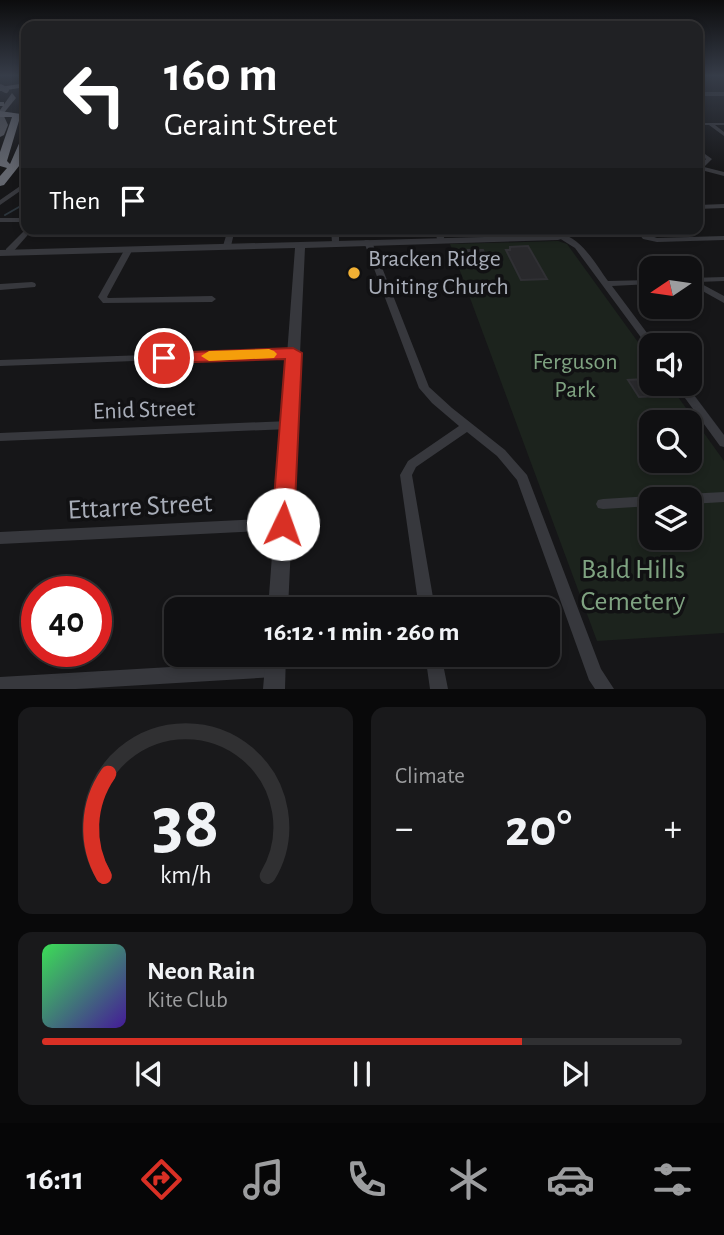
<!DOCTYPE html>
<meta charset="utf-8">
<style>
body{margin:0;font-family:"Alegreya Sans",sans-serif;background:#19191b;color:#f1f3f6;height:100vh;display:flex;flex-direction:column;font-size:26px;white-space:nowrap}
*{box-sizing:border-box;margin:0}
p{font-size:23px;color:#9c9d9f}
.icon{flex:none;width:38px;height:38px;fill:none;stroke:currentColor;stroke-width:2;stroke-linecap:round;stroke-linejoin:round}
.map{position:relative;height:689px;overflow:hidden}
.details{display:flex;flex-direction:column;gap:18px;padding:18px;background:#09090a;flex:1}
.details>*{flex:none}
.hud{position:absolute;left:21px;top:21px;width:682px;height:214px;border-radius:14px;box-shadow:0 4px 10px #0003,0 0 0 2px #303032;background:#202124;color:#fff;overflow:hidden}
.needle{width:46px;rotate:257deg}
.buttons{position:absolute;left:639px;top:256px;display:grid;gap:14px}
.buttons a{display:grid;place-items:center;width:63px;height:63px;border-radius:14px;background:#101012;box-shadow:0 4px 10px #0003,0 0 0 2px #303032;font-size:35px}
.speed{position:absolute;left:21px;top:576px;display:flex;gap:14px;font-size:35px;font-weight:700;text-align:center}
.speed>*{display:grid;place-content:center;width:91px;height:91px;border-radius:50%;background:#101012;box-shadow:0 4px 10px #0003,0 0 0 2px #303032;line-height:1}
.speed .limit{border:10px solid #d22;background:#fff;color:#111}
.pin{position:absolute;display:grid;place-items:center;width:60px;height:60px;color:#fff;margin:-30px;border:4px solid #fff;border-radius:50%;box-shadow:0 2px 7px #0007}
.me{position:absolute;width:77px;margin:-38px;rotate:3deg;stroke-linejoin:round;filter:drop-shadow(0 0 5px #0008)}
.turn{display:flex;align-items:center;gap:24px;height:147px;padding:0 28px;font-size:32px}
.turn .icon{width:91px;height:91px;stroke-width:2.5}
.turn b{display:block;font-size:49px;line-height:60px}
.then{display:flex;align-items:center;height:66px;padding:0 28px;background:#0003;gap:14px;font-size:26px}
.big{font-size:52px;font-weight:600;line-height:1.1}
.details .card{flex:1;display:flex;flex-direction:column;justify-content:center;gap:10px;min-width:0;padding:0 24px;border-radius:14px;background:#19191b}
.details .dial{align-items:center;gap:0}
.dial svg{height:182px;overflow:visible;fill:none;stroke:#303032;stroke-width:7;stroke-linecap:round;text-anchor:middle}
.dial text{fill:#f1f3f6;stroke:none}
.song{display:flex;align-items:center;gap:21px}
.cover{width:84px;height:84px;border-radius:10px;background:linear-gradient(135deg,hsl(130 70% 55%),hsl(260 70% 35%))}
.played{height:7px;border-radius:4px;background:linear-gradient(90deg,#d93025 75%,#303032 75%)}
.keys{display:flex;justify-content:space-around;direction:ltr}
.heat{display:flex;justify-content:space-between;align-items:center;font-size:38px;direction:ltr}
.details .tiles{flex:1;display:grid;gap:18px;grid-template-columns:1fr 1fr}
.card:last-child{grid-column:span 2}
.trip{position:absolute;left:164px;top:597px;width:396px;height:70px;border-radius:14px;background:#101012;box-shadow:0 4px 10px #0003,0 0 0 2px #303032;font-weight:600;line-height:70px;text-align:center}
.tabs{display:flex;height:112px;justify-content:space-around;align-items:center;background:#060607;color:#9c9d9f}
.tabs .icon{width:49px;height:49px}
.tabs .selected{color:#d93025}
.tabs b{font-size:32px;color:#f1f3f6}
.map>svg:first-child{display:block}
</style>
<div class="map">
<svg width="724" height="689" viewBox="0 0 724 689">
<rect width="100%" height="100%" fill="#161618"/>
<path fill="#1c231d" fill-rule="evenodd" d="M558,241L567,244L651,360V383H668L724,461V633L597,641L450,244ZM651,422H690V460H651ZM651,499H690V537H651Z"/>
<g fill="none" stroke-linecap="round" stroke-linejoin="round">
<path stroke="#2c353c" stroke-width="2" d="M5,215L26,203"/>
</g>
<path fill="#29292c" stroke="#303034" stroke-width="2" d="M528,246L547,279L521,280L506,250H510V247Z
M468,250H483L489,264H474Z
M645,379L657,396L639,397L628,380Z"/>
<g fill="none" stroke-linecap="round" stroke-linejoin="round">
<path fill="#37383d" fill-rule="evenodd" d="M698,123H724V125H715L724,132V136L709,125H698Z
M698,149L712,159L704,167L724,172V176L701,170L698,172V166L706,159L698,154Z
M26,182V187L0,205V200Z
M724,204V208L698,209V205Z
M0,218H26V222H0Z
M26,229H33L12,253H6V249Z
M228,229H235L231,246L227,248L223,246Z
M331,229H339V245H336L332,243Z
M434,229H441L445,240L444,242H438Z
M635,229H642L649,235L657,238L724,236V240L657,242L643,239Z
M559,234C581,236 596,265 608,281L651,280V284L612,286L656,345H651V348L648,347L575,248L559,238Z
M365,240H368L372,242L429,387L452,408L505,450L527,475L601,669L614,689H595L589,680L517,480L497,456L467,432L416,467L412,475L435,609H419L400,475L408,461L459,426L432,403L419,388L364,242Z
M126,247H129L133,249L107,297L108,298L212,296L216,299L212,302L103,303L98,297Z
M724,277V281L698,282L724,296V303L690,284V278Z
M32,282L35,283L36,285L35,287L0,290V284Z
M293,350L296,351L298,353L296,355L0,366V360Z
M674,383H685L724,435V447L720,446Z
M289,421L293,422L295,425L293,428L289,429L0,441V433Z
M724,492V502L690,504V499H681L682,495L687,494Z
M651,496L656,499H651V506L603,509L598,508L596,504L598,500L603,499Z
M283,518L288,520L290,524L288,528L283,530L0,544V532Z
M425,654H441L448,689H430Z
M275,661L281,663L283,669L281,675L275,677L76,689H0V677Z"/>
<path fill="#37383d" fill-rule="evenodd" d="M698,92H724V96H698Z
M560,229H570L568,237L558,240L305,248L288,609H268L295,248L0,256V250L484,237L558,234L560,233Z
M266,654H286L285,689H263Z"/>
<path fill="#53555c" fill-rule="evenodd" d="M12,93L16,98L3,114L8,125L4,135L0,137V110Z"/>
<path fill="#5b5e65" fill-rule="evenodd" d="M26,83V87L0,91V87Z
M0,102H4V106H0Z"/>
<path fill="#63666e" fill-rule="evenodd" d="M0,111L21,114L7,161L10,164L21,139L26,136L23,161L4,185L0,186V176L7,168L0,166V152L12,117H0Z"/>
<path stroke="#53555c" stroke-width="6" d="M0,87L6,90"/>
</g>
<linearGradient id="sky" x2="0" y2="1"><stop stop-color="#0c0c0d"/><stop offset="0.44" stop-color="#363c48"/><stop offset="1" stop-color="#363c48" stop-opacity="0"/></linearGradient>
<rect width="724" height="172" fill="url(#sky)"/>
<path fill="#d93025" stroke="#8d1f18" stroke-width="2" d="M293,348L302,353L294,524L291,531L283,533L275,531L272,524L285,359L164,363L156,358L164,353Z"/>
<path fill="#f59e0b" d="M269,349L274,351L277,354L274,358L209,361L201,356L209,351Z"/>
<circle fill="#f2b134" stroke="#111113" stroke-width="2.5" cx="354" cy="273" r="7"/>
<g text-anchor="middle" dominant-baseline="central" stroke-width="7" stroke-linejoin="round" paint-order="stroke">
<g font-size="24" fill="#a8adb8" stroke="#111113" text-anchor="start">
<text x="368" y="259">Bracken Ridge<tspan x="368" dy="28">Uniting Church</tspan></text>
</g>
<g font-size="24" fill="#7fa381" stroke="#111113">
<text x="575" y="362">Ferguson<tspan x="575" dy="28">Park</tspan></text>
</g>
<g font-size="24" fill="#a8adb8" stroke="#111113">
<text transform="translate(144 410) rotate(-2)">Enid Street</text>
</g>
<g font-size="28" fill="#a8adb8" stroke="#111113">
<text transform="translate(140 507) rotate(-3)">Ettarre Street</text>
</g>
<g font-size="28" fill="#7fa381" stroke="#111113">
<text x="633" y="570">Bald Hills<tspan x="633" dy="32">Cemetery</tspan></text>
</g>
</g>
</svg>
<div class="buttons">
<a><svg class="needle" viewBox="-14 -14 28 28"><path d="M0-13l5 13h-10z" fill="#e53935"/><path d="M0 13l5-13h-10z" fill="#9c9d9f"/></svg></a>
<a><svg class="icon" aria-label="sound" viewBox="0 0 24 24"><path d="M4 9h4l5-4v14l-5-4H4zM17 9q2 3 0 6"/></svg></a>
<a><svg class="icon" aria-label="search" viewBox="0 0 24 24"><circle cx="10" cy="10" r="6"/><path d="M15 15l6 6"/></svg></a>
<a><svg class="icon" aria-label="layers" viewBox="0 0 24 24"><path d="M12 4l9 5-9 5-9-5zM3 14l9 5 9-5"/></svg></a>
</div>
<div class="speed"><div class="limit">40</div></div>
<div class="pin" style="left:164px;top:358px;background:#d93025"><svg class="icon" aria-label="arrive" viewBox="0 0 24 24"><path d="M6 21V4h12l-3 4 3 4H6"/></svg></div>
<svg class="me" style="left:283px;top:524px" viewBox="-20 -20 40 40"><circle r="19" fill="#fff"/><path d="M0-13L10 11 0 6-10 11z" fill="#d93025"/></svg>
<div class="trip">16:12 · 1 min · 260 m</div>
<div class="hud">
<div class="turn"><svg class="icon" aria-label="left" viewBox="0 0 24 24"><path d="M17 20v-9H6M10 6l-5 5 5 5"/></svg><div><b>160 m</b>Geraint Street</div></div>
<div class="then">Then<svg class="icon" aria-label="arrive" viewBox="0 0 24 24"><path d="M6 21V4h12l-3 4 3 4H6"/></svg></div>
</div>
</div>
<section class="details">
<div class="tiles">
<div class="card dial"><svg viewBox="0 0 100 80">
<path d="M14 69A42 42 0 1 1 86 69"/>
<path d="M14 69A42 42 0 0 1 16 24" stroke="#d93025"/>
<text x="50" y="56" font-size="32" font-weight="700">38</text>
<text x="50" y="72" font-size="11">km/h</text>
</svg></div>
<div class="card"><p>Climate</p>
<div class="heat"><a>−</a><b class="big">20°</b><a>+</a></div>
</div>
<div class="card">
<div class="song"><i class="cover"></i><div><b>Neon Rain</b><p>Kite Club</p></div></div>
<div class="played"></div>
<div class="keys"><svg class="icon" aria-label="previous" viewBox="0 0 24 24"><path d="M18 5L8 12l10 7zM5 5v14"/></svg><svg class="icon" aria-label="pause" viewBox="0 0 24 24"><path d="M8 5v14M16 5v14"/></svg><svg class="icon" aria-label="next" viewBox="0 0 24 24"><path d="M6 5l10 7-10 7zM19 5v14"/></svg></div>
</div>
</div>
</section>
<nav class="tabs">
<b>16:11</b>
<svg class="icon selected" aria-label="directions" viewBox="0 0 24 24"><path d="M12 3l9 9-9 9-9-9zM9 14v-3h6M13 9l2 2-2 2"/></svg>
<svg class="icon" aria-label="music" viewBox="0 0 24 24"><path d="M9 18V5l10-2v13"/><circle cx="6" cy="18" r="3"/><circle cx="16" cy="16" r="3"/></svg>
<svg class="icon" aria-label="phone" viewBox="0 0 24 24"><path d="M5 4h4l2 5-3 2q2 4 5 5l2-3 5 2v4C11 20 4 13 5 4z"/></svg>
<svg class="icon" aria-label="climate" viewBox="0 0 24 24"><path d="M12 3v18M4 7l16 10M4 17L20 7"/></svg>
<svg class="icon" aria-label="car" viewBox="0 0 24 24"><path d="M5 17H2v-5l4-1 3-4h7l3 4 3 1v5h-3M9 17h6M6 11h13"/><circle cx="7" cy="17" r="2"/><circle cx="17" cy="17" r="2"/></svg>
<svg class="icon" aria-label="filters" viewBox="0 0 24 24"><path d="M4 7h16M4 17h16"/><circle cx="9" cy="7" r="2"/><circle cx="15" cy="17" r="2"/></svg>
</nav>
